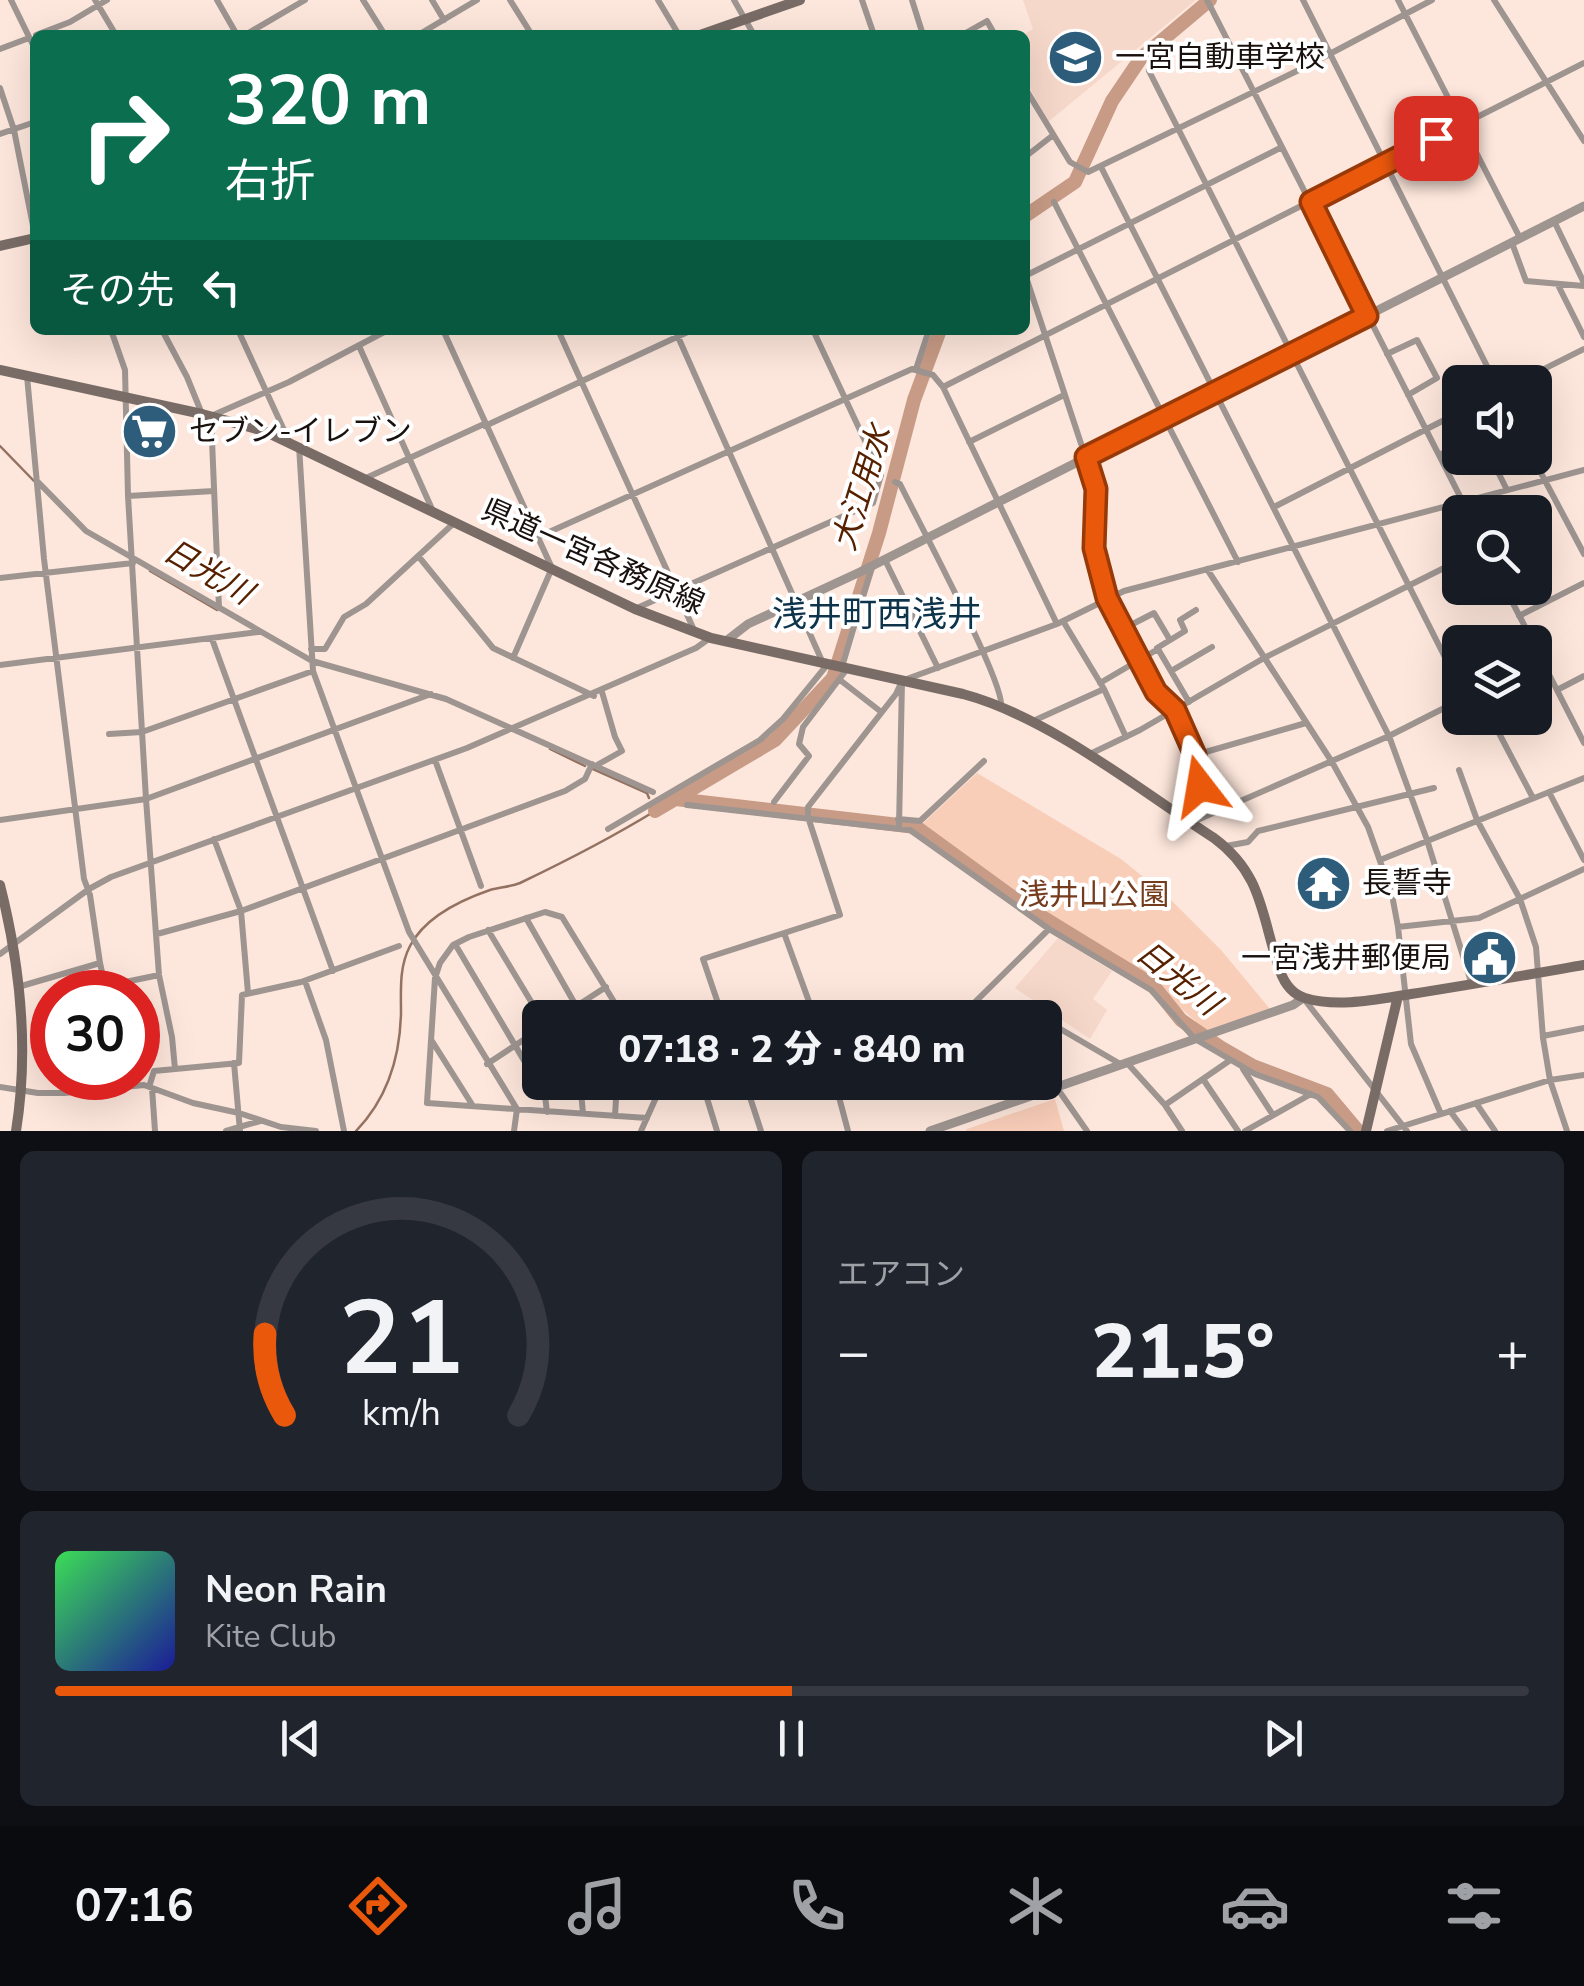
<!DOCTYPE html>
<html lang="ja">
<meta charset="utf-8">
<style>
body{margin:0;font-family:"Nunito Sans","Noto Sans JP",sans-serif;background:#20242c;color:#f1f3f6;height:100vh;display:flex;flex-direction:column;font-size:38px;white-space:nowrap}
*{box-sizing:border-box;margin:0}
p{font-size:32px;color:#9ea1a6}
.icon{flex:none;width:55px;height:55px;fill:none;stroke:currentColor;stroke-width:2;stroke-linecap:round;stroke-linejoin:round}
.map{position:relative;height:1131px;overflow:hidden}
.side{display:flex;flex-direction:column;gap:20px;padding:20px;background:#0d0f14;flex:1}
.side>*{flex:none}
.banner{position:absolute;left:30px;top:30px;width:1000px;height:305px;border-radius:15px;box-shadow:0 10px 40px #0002;background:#0b6e4f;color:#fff;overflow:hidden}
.fabs{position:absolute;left:1442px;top:365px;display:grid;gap:20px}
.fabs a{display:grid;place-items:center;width:110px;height:110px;border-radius:15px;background:#171b24;box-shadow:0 10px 40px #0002;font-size:50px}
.speed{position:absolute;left:30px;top:970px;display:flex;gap:20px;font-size:50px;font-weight:700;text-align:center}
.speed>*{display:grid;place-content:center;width:130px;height:130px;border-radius:50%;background:#171b24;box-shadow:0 10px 40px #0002;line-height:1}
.speed .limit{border:15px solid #d22;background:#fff;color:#111}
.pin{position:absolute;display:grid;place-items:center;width:85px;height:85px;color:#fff;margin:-42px;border-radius:20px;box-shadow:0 5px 15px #0006}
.me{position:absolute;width:110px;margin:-55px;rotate:346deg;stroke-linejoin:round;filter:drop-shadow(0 0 8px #0008)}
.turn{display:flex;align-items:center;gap:35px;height:210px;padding:0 30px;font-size:45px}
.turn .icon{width:130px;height:130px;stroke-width:2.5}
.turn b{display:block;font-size:70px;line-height:85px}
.then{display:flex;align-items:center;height:95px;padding:0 30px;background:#0003;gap:20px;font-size:38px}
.big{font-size:75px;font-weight:800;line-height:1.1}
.side .tile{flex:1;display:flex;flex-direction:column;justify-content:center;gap:15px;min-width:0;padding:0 35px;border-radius:15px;background:#20242c}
.side .dial{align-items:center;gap:0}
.dial svg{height:260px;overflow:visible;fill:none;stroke:#363941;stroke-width:7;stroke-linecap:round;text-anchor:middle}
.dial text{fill:#f1f3f6;stroke:none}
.song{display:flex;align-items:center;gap:30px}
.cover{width:120px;height:120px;border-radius:15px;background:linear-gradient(135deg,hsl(130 70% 55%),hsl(240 70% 35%))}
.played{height:10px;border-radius:5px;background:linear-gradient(90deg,#ea580c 50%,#363941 50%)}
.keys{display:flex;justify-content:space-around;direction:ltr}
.heat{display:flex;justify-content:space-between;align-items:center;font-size:55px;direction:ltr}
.side .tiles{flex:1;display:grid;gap:20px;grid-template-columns:1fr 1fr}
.tile:last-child{grid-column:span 2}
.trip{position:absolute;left:522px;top:1000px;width:540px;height:100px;border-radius:15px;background:#171b24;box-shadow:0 10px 40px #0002;font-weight:800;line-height:100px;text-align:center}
.tab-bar{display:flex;height:160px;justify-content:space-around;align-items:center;background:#090b0e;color:#9ea1a6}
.tab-bar .icon{width:70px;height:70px}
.tab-bar .selected{color:#ea580c}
.tab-bar b{font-size:45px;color:#f1f3f6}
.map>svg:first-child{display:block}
</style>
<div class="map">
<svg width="1584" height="1131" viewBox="0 0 1584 1131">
<rect width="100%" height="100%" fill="#fde6db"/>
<path fill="#f6d8ca" d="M1023,0H1196L1048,122L1025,79L1023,35L1033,29Z
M1058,938L1112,971L1093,999L1107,1010L1090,1039L1015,988Z"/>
<path fill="#f9ceb9" d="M977,773L1121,859L1167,896L1221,950L1270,1009L1207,1031L1154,985L998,887L920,826Z
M1055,1099L1064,1131H966L967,1129Z"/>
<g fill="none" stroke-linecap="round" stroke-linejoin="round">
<path stroke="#937261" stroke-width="2.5" d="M0,446L34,481
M150,571L217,610
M550,749L585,766
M593,769L647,793L649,798
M356,1131C387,1099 400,1057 401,1013C401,990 399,967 410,946C425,917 461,900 490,890C500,887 510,887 520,883C566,861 611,838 655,811L653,807"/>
<path stroke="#c79b85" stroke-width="14" d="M1025,216L1075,182L1112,101L1141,58L1210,0
M676,799L916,827L1026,907L1153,985L1181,1020L1220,1047L1253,1066L1327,1094L1358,1131
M655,811L775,740L833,678L879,533L914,400L940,330"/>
<path stroke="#9e9591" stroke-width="6" d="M11,0L35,49
M95,0L116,35
M217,0L237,35
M363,0L385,35
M432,0L444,20
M510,0L532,35
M658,0L679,35
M734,0L754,35
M862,0L874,35
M912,0L923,35
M1207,0L1468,512
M1303,0L1495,382
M1398,0L1520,238
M1494,0L1584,141
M36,35L70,22L107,0
M245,35L305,0
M418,35L477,0
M962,35L987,21L995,35
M0,49L29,38
M1149,71L1460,687
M0,88L14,130L35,236
M1025,88L1070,162L1088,172L1303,68L1432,0
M0,134L35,122
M1025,157L1052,136
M1101,167L1389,736L1427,840L1472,985
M1054,202L1238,562
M1554,221L1584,283
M1512,243L1526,281L1584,286
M1025,274L1096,489L1094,548L1107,598L1156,691L1175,710L1195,755L1204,817L1193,822
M1025,276L1282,147
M1558,285L1584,337
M111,330L125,370L128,496L146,799L159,975L172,1037L175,1069
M162,330L187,377L202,414
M238,330L289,441
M443,330L552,568L513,658
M558,330L694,630
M675,330L822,661
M359,346L432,509
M1387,354L1417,340L1437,378L1408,395
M916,369L929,330
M1518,382L1584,349
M943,387L1584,63
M485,426L692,330
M969,442L1064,395
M299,446L313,671L409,932L517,1109L514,1131
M1439,455L1460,445
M1491,458L1507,490
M1533,458L1584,554
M366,478L484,424
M895,482L900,484C916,517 1005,683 1001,706
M39,483L86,531L312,661L446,699L653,792
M128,496L214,491
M1274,507L1460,412
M538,537L912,369L933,375L943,387L1057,624
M419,557L493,648L594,696
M885,560L938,668
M1207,569L1332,762L1368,827L1392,895L1398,927L1411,1044L1441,1114
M0,578L133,563
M1505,588L1533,642
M219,608L211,416L289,382L388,330
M637,608L873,503L881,475L813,330
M1519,616L1584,583
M1063,621L1104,689L1126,737
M1123,629L1154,613L1170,640
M212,639L333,971
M1535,647L1584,743
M1157,648L1185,631L1180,620L1196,610
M311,649H325L344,617L366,604L454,523
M0,665L258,632
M842,667L872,566
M1171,671L1212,647
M840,680L880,711
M904,680L1057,624L1124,591L1584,470
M1100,683L1158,649L1189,702
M1557,690L1584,676
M1491,718L1533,798
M1033,721L1104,689
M109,734L142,732L313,671
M1090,754L1140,730L1264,658L1460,560
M1195,755L1306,723
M435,760L481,886
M597,765L622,751L615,737L602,692
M1459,770L1477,820L1520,899L1536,947L1543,1038L1550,1080L1567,1131
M1549,792L1584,860
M774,802L809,756L799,744L803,727L847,669
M687,805L910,830L1049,929L1151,990L1195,1039L1255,1074L1318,1097L1350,1131
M1204,817L1389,736L1460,700
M898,819L920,821L984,761
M0,820L146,799L431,694
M608,829L760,740L783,719L827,665
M214,839L241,911L248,993
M1226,846L1248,842L1258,831L1434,788
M1380,860L1584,778
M526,918L583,1018
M1398,927L1479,918L1584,869
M488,930L541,1018
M784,933L815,1018
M157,934L241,911L565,791L585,779L592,764
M455,944L545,1096L547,1112
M0,954L89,889L111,877L467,748L696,648L710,638
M100,963L105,986
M305,981L326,1040L344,1131
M18,987L100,963L90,895L84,879L44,559L27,376
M77,992L159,975
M1304,999L1407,1131
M1029,1010L1041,1018
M558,1018L606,987
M624,1018L562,917L545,912L469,937L453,945L440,963L435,978L427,1103L647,1118
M723,1018L703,959L840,915L808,817V807L896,694L902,681L899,827
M959,1018L1049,929
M1045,1020L1122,1065
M1543,1036L1584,1028
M432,1041L473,1106
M234,1063L240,1131
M487,1064L540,1029
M1128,1064L1165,1105L1182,1131
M1243,1069L1273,1115
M1203,1079L1238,1131
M580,1082L583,1113
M702,1082L717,1131
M745,1082L761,1131
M835,1082L848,1131
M1021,1082L1036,1093
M0,1087L38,1093H64L144,1085L193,1103L239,1113L281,1127L316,1131
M149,1087L154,1071L239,1063L242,995L301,982L399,946
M152,1088L155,1131
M1057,1088L1087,1131
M837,1092L869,1082
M64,1093V1078
M1476,1103L1495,1131
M1165,1105L1229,1061
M1450,1111L1465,1131
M615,1116L617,1082
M226,1131L260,1121
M641,1131L659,1091L660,1082
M1245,1131L1311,1094
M1387,1131L1550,1080L1584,1075"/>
<path stroke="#9e9591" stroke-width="9" d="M726,641L748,624L860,572L1584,206
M930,1131L1293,1005L1303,998"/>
<path stroke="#796c66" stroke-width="10" d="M700,35L800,0
M0,246L35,238
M0,370L202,414L264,431L635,609L711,638L963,694C1049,717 1138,789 1214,838C1264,875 1261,917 1280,971C1284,982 1292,994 1305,998C1338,1008 1378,999 1411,994C1469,985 1526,975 1584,965
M0,885C20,964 29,1050 16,1131
M1366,1131L1398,996"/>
</g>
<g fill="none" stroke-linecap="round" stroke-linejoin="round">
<defs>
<path id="route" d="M1200,786L1195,755L1175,710L1156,692L1107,598L1094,548L1096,489L1086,457L1367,316L1311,202L1436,138"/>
</defs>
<use href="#route" stroke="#983908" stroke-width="25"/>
<use href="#route" stroke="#ea580c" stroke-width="18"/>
</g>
<defs>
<symbol id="school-disc" viewBox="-11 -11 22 22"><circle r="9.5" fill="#2e5d7c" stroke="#fff"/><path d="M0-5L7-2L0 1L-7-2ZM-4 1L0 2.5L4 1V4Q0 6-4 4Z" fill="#fff"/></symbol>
<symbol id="supermarket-disc" viewBox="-11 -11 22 22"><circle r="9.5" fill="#2e5d7c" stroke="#fff"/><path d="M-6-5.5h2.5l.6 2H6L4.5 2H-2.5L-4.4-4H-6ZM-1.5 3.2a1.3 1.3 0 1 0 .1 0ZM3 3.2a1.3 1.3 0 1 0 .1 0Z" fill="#fff"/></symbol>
<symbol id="temple-disc" viewBox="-11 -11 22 22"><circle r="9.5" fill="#2e5d7c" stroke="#fff"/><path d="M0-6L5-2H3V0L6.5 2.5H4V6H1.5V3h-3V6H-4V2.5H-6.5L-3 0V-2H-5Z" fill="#fff"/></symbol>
<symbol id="civic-disc" viewBox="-11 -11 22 22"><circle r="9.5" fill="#2e5d7c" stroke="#fff"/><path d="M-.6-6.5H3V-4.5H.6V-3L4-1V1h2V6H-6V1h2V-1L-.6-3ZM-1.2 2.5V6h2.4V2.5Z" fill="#fff"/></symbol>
</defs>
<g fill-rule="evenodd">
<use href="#school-disc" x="1044" y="26" width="63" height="63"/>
<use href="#supermarket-disc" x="118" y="400" width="63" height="63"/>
<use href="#temple-disc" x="1292" y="852" width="63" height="63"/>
<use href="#civic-disc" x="1458" y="926" width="63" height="63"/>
</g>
<g text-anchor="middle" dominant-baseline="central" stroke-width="8" stroke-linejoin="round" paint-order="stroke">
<g font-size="30" fill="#19110e" stroke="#fff" text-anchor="start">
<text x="1115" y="57">一宮自動車学校</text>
<text x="189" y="431">セブン-イレブン</text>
<text x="1362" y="883">長誓寺</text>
<text x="1451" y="958" text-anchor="end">一宮浅井郵便局</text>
</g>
<g font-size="30" fill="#19110e" stroke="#fff">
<text transform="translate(593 557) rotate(24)">県道一宮各務原線</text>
</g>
<g font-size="30" fill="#753c1d" stroke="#fff">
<text x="1094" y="895">浅井山公園</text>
</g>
<g font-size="32" font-style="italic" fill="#572100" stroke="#fff">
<text transform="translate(862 488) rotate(-73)">大江用水</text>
<text transform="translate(208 572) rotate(30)">日光川</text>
<text transform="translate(1178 978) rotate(39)">日光川</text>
</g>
<g font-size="35" fill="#0e344c" stroke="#fff">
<text x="877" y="614">浅井町西浅井</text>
</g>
</g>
</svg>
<div class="fabs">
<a><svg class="icon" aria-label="sound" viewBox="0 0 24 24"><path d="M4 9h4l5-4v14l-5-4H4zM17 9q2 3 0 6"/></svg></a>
<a><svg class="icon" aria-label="search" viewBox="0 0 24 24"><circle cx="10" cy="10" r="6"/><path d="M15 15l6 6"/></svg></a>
<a><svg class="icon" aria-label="layers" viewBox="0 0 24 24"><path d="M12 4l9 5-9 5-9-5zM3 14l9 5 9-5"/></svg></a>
</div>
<div class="speed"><div class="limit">30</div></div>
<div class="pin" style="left:1436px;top:138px;background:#d93025"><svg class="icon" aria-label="arrive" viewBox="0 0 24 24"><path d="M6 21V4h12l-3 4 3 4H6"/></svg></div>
<svg class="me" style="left:1200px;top:786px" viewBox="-20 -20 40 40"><path d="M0-17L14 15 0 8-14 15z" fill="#ea580c" stroke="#fff" stroke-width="4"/></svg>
<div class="trip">07:18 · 2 分 · 840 m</div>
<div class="banner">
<div class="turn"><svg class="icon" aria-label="right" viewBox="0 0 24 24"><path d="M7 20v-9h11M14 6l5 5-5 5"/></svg><div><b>320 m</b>右折</div></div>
<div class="then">その先<svg class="icon" aria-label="left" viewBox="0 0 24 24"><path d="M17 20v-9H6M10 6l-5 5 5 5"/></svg></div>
</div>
</div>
<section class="side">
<div class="tiles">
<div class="tile dial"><svg viewBox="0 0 100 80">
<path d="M14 69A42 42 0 1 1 86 69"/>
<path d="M14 69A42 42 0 0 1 8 44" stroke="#ea580c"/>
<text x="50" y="56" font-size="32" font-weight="700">21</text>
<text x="50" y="72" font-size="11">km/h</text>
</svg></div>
<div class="tile"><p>エアコン</p>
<div class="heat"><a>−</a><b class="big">21.5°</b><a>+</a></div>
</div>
<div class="tile">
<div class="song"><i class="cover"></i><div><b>Neon Rain</b><p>Kite Club</p></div></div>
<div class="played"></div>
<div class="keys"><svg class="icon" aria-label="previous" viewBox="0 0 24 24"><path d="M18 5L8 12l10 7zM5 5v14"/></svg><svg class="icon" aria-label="pause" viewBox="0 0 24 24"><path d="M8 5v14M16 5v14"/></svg><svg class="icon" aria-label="next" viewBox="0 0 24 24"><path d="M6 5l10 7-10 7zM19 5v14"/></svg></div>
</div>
</div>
</section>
<nav class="tab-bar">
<b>07:16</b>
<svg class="icon selected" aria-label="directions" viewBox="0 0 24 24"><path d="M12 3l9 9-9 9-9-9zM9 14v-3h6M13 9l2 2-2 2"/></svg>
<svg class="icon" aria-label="music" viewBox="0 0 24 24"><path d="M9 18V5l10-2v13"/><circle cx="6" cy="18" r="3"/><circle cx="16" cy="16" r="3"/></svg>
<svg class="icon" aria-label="phone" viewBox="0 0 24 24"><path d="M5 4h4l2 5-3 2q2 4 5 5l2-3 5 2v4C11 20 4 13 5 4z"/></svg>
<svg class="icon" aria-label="climate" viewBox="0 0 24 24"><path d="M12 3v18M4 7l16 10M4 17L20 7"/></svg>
<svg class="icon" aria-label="car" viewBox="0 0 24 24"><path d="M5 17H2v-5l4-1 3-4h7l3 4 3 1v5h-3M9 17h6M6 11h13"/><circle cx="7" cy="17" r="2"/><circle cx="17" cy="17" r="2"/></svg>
<svg class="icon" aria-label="filters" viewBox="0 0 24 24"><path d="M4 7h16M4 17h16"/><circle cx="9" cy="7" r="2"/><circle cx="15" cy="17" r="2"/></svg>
</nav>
